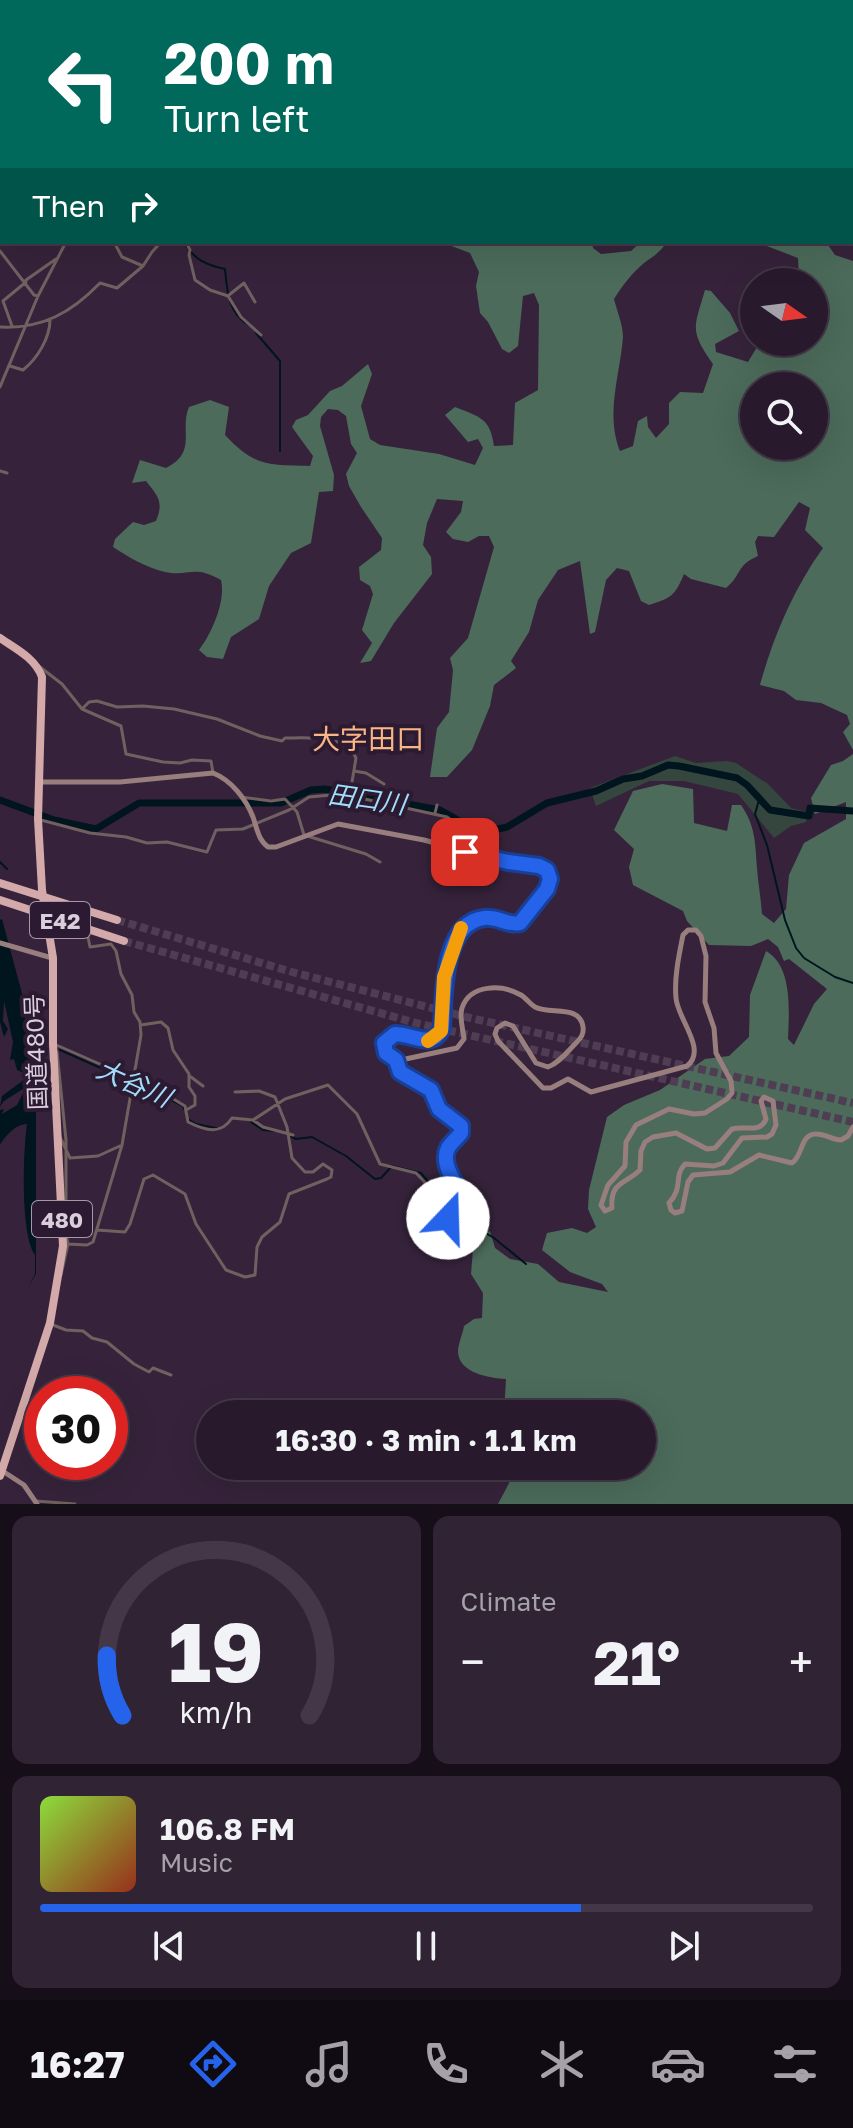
<!DOCTYPE html>
<meta charset="utf-8">
<style>
body{margin:0;font-family:"Golos Text","Noto Sans JP",sans-serif;background:#302334;color:#f1f3f6;height:100vh;display:flex;flex-direction:column;font-size:30px;white-space:nowrap}
*{box-sizing:border-box;margin:0}
p{font-size:26px;color:#a5a1a9}
.icon{flex:none;width:44px;height:44px;fill:none;stroke:currentColor;stroke-width:2;stroke-linecap:round;stroke-linejoin:round}
.map{position:relative;height:1504px;overflow:hidden}
.side{display:flex;flex-direction:column;gap:12px;padding:12px;background:#160e18;flex:1}
.side>*{flex:none}
.guide{position:absolute;left:0px;top:0px;width:854px;height:244px;box-shadow:0 8px 32px #0002,0 0 0 2px #443848;background:#00695c;color:#fff;overflow:hidden}
.needle{width:52px;rotate:104deg}
.tools{position:absolute;left:740px;top:268px;display:grid;gap:16px}
.tools a{display:grid;place-items:center;width:88px;height:88px;border-radius:50%;background:#281a2c;box-shadow:0 8px 32px #0002,0 0 0 2px #443848;font-size:40px}
.speed{position:absolute;left:24px;top:1376px;display:flex;gap:16px;font-size:40px;font-weight:700;text-align:center}
.speed>*{display:grid;place-content:center;width:104px;height:104px;border-radius:50%;background:#281a2c;box-shadow:0 8px 32px #0002,0 0 0 2px #443848;line-height:1}
.speed .limit{border:12px solid #d22;background:#fff;color:#111}
.pin{position:absolute;display:grid;place-items:center;width:68px;height:68px;color:#fff;margin:-34px;border-radius:16px;box-shadow:0 4px 12px #0006}
.me{position:absolute;width:88px;margin:-44px;rotate:21deg;stroke-linejoin:round;filter:drop-shadow(0 0 6px #0008)}
.turn{display:flex;align-items:center;gap:28px;height:168px;padding:0 32px;font-size:36px}
.turn .icon{width:104px;height:104px;stroke-width:2.5}
.turn b{display:block;font-size:56px;line-height:68px}
.then{display:flex;align-items:center;height:76px;padding:0 32px;background:#0003;gap:16px;font-size:30px}
.big{font-size:60px;font-weight:700;line-height:1.1}
.side .widget{flex:1;display:flex;flex-direction:column;justify-content:center;gap:12px;min-width:0;padding:0 28px;border-radius:16px;background:#302334}
.side .dial{align-items:center;gap:0}
.dial svg{height:208px;overflow:visible;fill:none;stroke:#443848;stroke-width:7;stroke-linecap:round;text-anchor:middle}
.dial text{fill:#f1f3f6;stroke:none}
.song{display:flex;align-items:center;gap:24px}
.cover{width:96px;height:96px;border-radius:12px;background:linear-gradient(135deg,hsl(90 70% 55%),hsl(10 70% 35%))}
.played{height:8px;border-radius:4px;background:linear-gradient(90deg,#2563eb 70%,#443848 70%)}
.keys{display:flex;justify-content:space-around;direction:ltr}
.heat{display:flex;justify-content:space-between;align-items:center;font-size:44px;direction:ltr}
.side .tiles{flex:1;display:grid;gap:12px;grid-template-columns:1fr 1fr}
.widget:last-child{grid-column:span 2}
.trip{position:absolute;left:196px;top:1400px;width:460px;height:80px;border-radius:40px;background:#281a2c;box-shadow:0 8px 32px #0002,0 0 0 2px #443848;font-weight:700;line-height:80px;text-align:center}
.menu{display:flex;height:128px;justify-content:space-around;align-items:center;background:#100a12;color:#a5a1a9}
.menu .icon{width:56px;height:56px}
.menu .on{color:#2563eb}
.menu b{font-size:36px;color:#f1f3f6}
.map>svg:first-child{display:block}
</style>
<div class="map">
<svg width="853" height="1504" viewBox="0 0 853 1504">
<rect width="100%" height="100%" fill="#36233b"/>
<path fill="#34463d" d="M675,756L696,763L727,761L736,763L768,784L791,808L808,812L806,822L791,826L774,838L738,794L684,781H649L596,806L590,788Z"/>
<path fill="#4c6b5b" fill-rule="evenodd" d="M441,242H592L593,248L601,254L631,251L641,242H659L664,246C657,255 652,257 644,263C632,273 622,286 614,299C617,311 623,325 623,337C620,376 605,413 620,451L633,446L638,421L647,416L648,427L656,438L669,424V403L680,392L703,393L713,364C689,330 694,328 705,290L711,291L730,313L739,331L715,344L716,352L748,362L760,342H814V282H795L799,277L798,258L764,245L766,242H826L835,255L853,261V750L843,732L850,724L847,715L821,703L796,700L784,691L760,685C773,637 794,588 823,548L805,530L810,508L799,502L774,537L758,536L755,542L758,556C736,565 742,575 726,588L691,579L684,574C675,596 671,598 649,605L641,601L629,571L617,568L606,580L595,632L590,634L580,561L558,570L538,600L529,632L511,661L516,668L494,685L490,706L472,750L447,777H430L437,728L449,712L453,670L450,658L468,638L494,547L489,536H479L468,542L453,539L446,532L461,512L463,501L437,499L427,523L423,545L431,557L432,574L394,623L371,661L360,663L372,643L362,630L373,594L370,586L360,580L359,567L381,550L382,538L361,507L349,486L346,474L357,453L351,444L346,416L338,410L328,409L321,417L320,426L334,475L333,491L319,492L311,543L291,553L269,586L259,619L231,637L223,659L207,657L199,650C212,633 226,601 221,580C193,564 189,577 165,572C145,567 130,558 113,547L115,539L133,522L144,525L156,521C164,502 158,496 146,481L132,483L140,460L166,468C198,452 179,430 189,407L210,400L229,407L225,435C255,467 268,465 310,466L313,456L292,427L296,420L308,415L330,391L342,386L368,364L372,374L361,406L370,439L380,445L439,454L475,465L483,448L478,439L468,442L445,415L455,407C479,417 490,417 494,446L513,445L515,403L538,390L539,305L534,293L523,296L518,346L509,353L502,349L488,322L480,313L476,286L479,272L470,253ZM814,386V446H754V386Z
M853,754V1504H498L518,1466H642V1414H504L506,1379C489,1378 459,1373 458,1352C458,1344 463,1333 464,1326L474,1319L482,1318L483,1293L471,1274L474,1237L490,1231L495,1248L510,1259L538,1264L559,1282L608,1292L602,1284L570,1272L542,1250L547,1233L572,1228L587,1233L596,1227L588,1209L589,1190L607,1117L624,1105L660,1090L705,1059L729,1056L749,1037L750,995L766,951C793,966 789,1012 788,1039L794,1045L814,1004L827,989L789,959L784,961L778,947L768,939L751,946L709,945L687,921L683,911L633,885L629,867L634,849L614,830L633,791L662,784L693,789L694,823L727,831L732,805H741C756,827 755,843 757,868C758,883 761,899 762,914L774,923L786,909L789,875L804,843L846,819V802L815,814L811,798L831,765L843,761Z"/>
<path fill="#00151e" d="M2,919L23,997L26,1024L31,1040L28,1050L36,1084V1274L28,1288L35,1274V1255C20,1234 23,1151 27,1124C16,1124 5,1136 0,1145V1110L4,1109L2,1114L17,1105L26,1087L4,1101L0,1107L2,1096L25,1079L24,1073L17,1070L14,1059L10,1060L13,1042L4,1001L3,1021L8,1029L4,1037L0,1022V920Z"/>
<g fill="none" stroke-linecap="round" stroke-linejoin="round">
<path stroke="#00151e" stroke-width="2" d="M263,2L266,0
M184,242C193,259 206,265 225,269C227,291 228,313 249,325
M256,333L280,361V451
M759,800L755,814L767,845L785,920L796,948L804,958L835,977L853,983
M0,862L7,869
M30,1045L47,1052
M60,1050L137,1084L150,1097L161,1095L183,1106L184,1109
M188,1119L196,1124L216,1128
M251,1122L263,1130L274,1131
M288,1135L296,1139L312,1137L346,1156L375,1179L381,1178L392,1166L421,1173L439,1195L452,1203L462,1219L494,1238L526,1264"/>
<path stroke="#00151e" stroke-width="7" d="M165,2L167,0
M0,191L2,189
M0,800L54,820L96,829L139,803H281L311,790L325,789L440,810L474,829L489,831L507,827L547,803L596,791L623,779L642,776L668,765L679,766L737,778L747,785L770,810L809,816L810,808L853,811"/>
<path stroke="#4f3d53" stroke-width="8" stroke-dasharray="8 4" stroke-linecap="butt" d="M117,920L292,972L466,1017L853,1103
M124,941L416,1023L853,1122"/>
<path stroke="#716060" stroke-width="3" d="M76,2L78,0
M154,2L156,0
M235,2L237,0
M614,2V0
M669,2L670,0
M741,2V0
M0,55L2,57
M0,140L2,142
M0,171L2,169
M0,194L2,191
M114,242L122,257L143,266
M186,242L190,250L189,255L195,280L210,290L228,296L241,317L261,335
M0,251L34,295L38,296
M26,280L56,259
M229,295L244,283L255,302
M12,326L3,301L26,282
M0,327C42,329 71,313 100,283L117,288L143,266L152,252L161,242
M10,366L23,370C37,359 50,338 50,320
M0,387L38,296L66,242
M0,471L7,473
M40,667L62,684L82,709L121,726L126,754L163,762L180,763L192,760L211,761L213,773
M82,709L89,702L97,701L117,707L143,706L174,709L217,719L260,736L282,741L285,738C307,738 345,734 356,758L350,794
M354,771L366,773L384,784
M241,797L271,801L285,799L297,812L304,835L366,854L380,862
M435,813L437,805
M41,820L90,833L126,837L147,843L167,842L207,852L216,830L243,829L289,810L309,797L342,794L447,817L463,829L484,856
M443,843L461,827
M49,923L85,934L88,937L90,947L111,944L116,951L121,974L132,995L134,1012L140,1022L141,1035L122,1145L93,1242L87,1245L68,1244L66,1234
M141,1025L161,1022L168,1028L173,1050L189,1074V1087L195,1096V1105L186,1110
M54,1044L134,1079
M57,1052L66,1140V1234
M191,1077L203,1086
M165,1094L185,1106L188,1122C206,1131 221,1135 232,1118L253,1120L285,1099L328,1085L357,1114L380,1164L416,1173L437,1195L434,1209L437,1216C447,1221 462,1213 465,1203C460,1187 439,1166 448,1148C451,1143 457,1138 461,1133V1126L439,1109L431,1090L400,1072L396,1061
M253,1120L263,1127L293,1135
M59,1135L70,1158L98,1156L122,1145
M97,1230L125,1232L130,1224L144,1179L153,1175L185,1194L196,1224L226,1270L245,1277L255,1275L257,1247L262,1237L280,1222L289,1194L327,1179L331,1177L332,1170L323,1164L313,1172H305L292,1158L287,1127L275,1097L259,1091L235,1092
M61,1275L68,1244
M53,1325L66,1330L83,1331L92,1338L107,1342L134,1364L149,1372L153,1368L171,1375
M36,1501L75,1504"/>
<path stroke="#997e7e" stroke-width="5" d="M2,0L5,2
M215,2L216,0
M39,782H120L213,773C231,780 246,799 253,817C257,828 258,840 268,847H276L338,824L424,840L501,861L545,869L550,877L549,884L522,922C507,928 496,915 480,918C440,927 446,1000 441,1031L427,1041L400,1033L391,1035L384,1046C385,1056 391,1061 401,1060L457,1048L464,1039C463,1028 459,1018 462,1008C470,984 502,984 521,995C526,998 530,1004 535,1007C550,1015 580,1004 583,1027C584,1034 581,1038 576,1043C567,1052 559,1063 548,1067L536,1063L513,1026L505,1023L497,1028L495,1034L498,1041L543,1088H551L568,1079L591,1092L687,1066C708,1050 677,1018 676,998C674,978 679,955 683,935L688,930H696L701,936L706,956L705,1002L714,1028L716,1053L731,1081L732,1093L727,1099L705,1113L694,1114L669,1109L636,1125L626,1142L625,1166L608,1185L601,1205L605,1211L612,1208C610,1182 624,1185 640,1170L641,1151L645,1142L653,1137L676,1133L707,1149L715,1148L732,1129C745,1125 760,1134 766,1119L761,1101L764,1097L773,1101L776,1125L772,1134L767,1137L742,1138L723,1163L714,1166L685,1164C673,1177 684,1187 669,1203L671,1210L675,1213L682,1211L688,1182L693,1175L730,1172L759,1155L792,1163C803,1156 800,1135 815,1134C824,1133 832,1140 841,1140L848,1136L853,1127
M0,943L52,958
M1,1470L24,1485L37,1504"/>
<path stroke="#d3a9a9" stroke-width="8" d="M63,2L65,0
M0,74L2,72
M0,638C16,649 35,658 42,677L38,819L42,890L53,958V1044L63,1246L50,1323L0,1476
M0,883L117,920
M0,900L124,941"/>
<defs>
<path id="rail" d="M159,2L161,0
M0,185L2,183"/>
</defs>
<use href="#rail" stroke="#bdb0c0" stroke-width="5"/>
<use href="#rail" stroke="#2b1a31" stroke-width="2" stroke-dasharray="6" stroke-linecap="butt"/>
</g>
<g fill="none" stroke-linecap="round" stroke-linejoin="round">
<defs>
<path id="route" d="M448,1218L462,1210L465,1203C460,1187 439,1166 448,1148C451,1143 457,1138 461,1133V1126L439,1109L431,1090L400,1072L396,1060L386,1053L384,1043L395,1034C413,1034 432,1050 442,1028C444,995 442,923 484,918C498,916 507,926 520,923L547,889L550,879L547,870L539,866L508,862L465,852"/>
</defs>
<use href="#route" stroke="#184099" stroke-width="20"/>
<use href="#route" stroke="#2563eb" stroke-width="14"/>
<path stroke="#f59e0b" stroke-width="14" d="M428,1041L441,1031L444,977L461,928"/>
</g>
<g text-anchor="middle" dominant-baseline="central" stroke-width="8" stroke-linejoin="round" paint-order="stroke">
<g fill="#2b1a31" stroke="#a698a9" stroke-width="2">
<rect x="30" y="902" width="60" height="36" rx="6"/>
<rect x="32" y="1201" width="60" height="36" rx="6"/>
</g>
<g font-size="22" font-weight="bold" fill="#dacedd">
<text x="60" y="920">E42</text>
<text x="62" y="1219">480</text>
</g>
<g font-size="24" fill="#dacedd" stroke="#2b1a31">
<text transform="translate(35 1052) rotate(-92)">国道480号</text>
</g>
<g font-size="26" font-style="italic" fill="#a0ddfa" stroke="#2b1a31">
<text transform="translate(367 799) rotate(8)">田口川</text>
<text transform="translate(134 1083) rotate(24)">大谷川</text>
</g>
<g font-size="28" fill="#f8b585" stroke="#2b1a31">
<text x="368" y="738">大字田口</text>
</g>
</g>
</svg>
<div class="tools">
<a><svg class="needle" viewBox="-14 -14 28 28"><path d="M0-13l5 13h-10z" fill="#e53935"/><path d="M0 13l5-13h-10z" fill="#a5a1a9"/></svg></a>
<a><svg class="icon" aria-label="search" viewBox="0 0 24 24"><circle cx="10" cy="10" r="6"/><path d="M15 15l6 6"/></svg></a>
</div>
<div class="speed"><div class="limit">30</div></div>
<div class="pin" style="left:465px;top:852px;background:#d93025"><svg class="icon" aria-label="arrive" viewBox="0 0 24 24"><path d="M6 21V4h12l-3 4 3 4H6"/></svg></div>
<svg class="me" style="left:448px;top:1218px" viewBox="-20 -20 40 40"><circle r="19" fill="#fff"/><path d="M0-13L10 11 0 6-10 11z" fill="#2563eb"/></svg>
<div class="trip">16:30 · 3 min · 1.1 km</div>
<div class="guide">
<div class="turn"><svg class="icon" aria-label="left" viewBox="0 0 24 24"><path d="M17 20v-9H6M10 6l-5 5 5 5"/></svg><div><b>200 m</b>Turn left</div></div>
<div class="then">Then<svg class="icon" aria-label="right" viewBox="0 0 24 24"><path d="M7 20v-9h11M14 6l5 5-5 5"/></svg></div>
</div>
</div>
<section class="side">
<div class="tiles">
<div class="widget dial"><svg viewBox="0 0 100 80">
<path d="M14 69A42 42 0 1 1 86 69"/>
<path d="M14 69A42 42 0 0 1 8 46" stroke="#2563eb"/>
<text x="50" y="56" font-size="32" font-weight="700">19</text>
<text x="50" y="72" font-size="11">km/h</text>
</svg></div>
<div class="widget"><p>Climate</p>
<div class="heat"><a>−</a><b class="big">21°</b><a>+</a></div>
</div>
<div class="widget">
<div class="song"><i class="cover"></i><div><b>106.8 FM</b><p>Music</p></div></div>
<div class="played"></div>
<div class="keys"><svg class="icon" aria-label="previous" viewBox="0 0 24 24"><path d="M18 5L8 12l10 7zM5 5v14"/></svg><svg class="icon" aria-label="pause" viewBox="0 0 24 24"><path d="M8 5v14M16 5v14"/></svg><svg class="icon" aria-label="next" viewBox="0 0 24 24"><path d="M6 5l10 7-10 7zM19 5v14"/></svg></div>
</div>
</div>
</section>
<nav class="menu">
<b>16:27</b>
<svg class="icon on" aria-label="directions" viewBox="0 0 24 24"><path d="M12 3l9 9-9 9-9-9zM9 14v-3h6M13 9l2 2-2 2"/></svg>
<svg class="icon" aria-label="music" viewBox="0 0 24 24"><path d="M9 18V5l10-2v13"/><circle cx="6" cy="18" r="3"/><circle cx="16" cy="16" r="3"/></svg>
<svg class="icon" aria-label="phone" viewBox="0 0 24 24"><path d="M5 4h4l2 5-3 2q2 4 5 5l2-3 5 2v4C11 20 4 13 5 4z"/></svg>
<svg class="icon" aria-label="climate" viewBox="0 0 24 24"><path d="M12 3v18M4 7l16 10M4 17L20 7"/></svg>
<svg class="icon" aria-label="car" viewBox="0 0 24 24"><path d="M5 17H2v-5l4-1 3-4h7l3 4 3 1v5h-3M9 17h6M6 11h13"/><circle cx="7" cy="17" r="2"/><circle cx="17" cy="17" r="2"/></svg>
<svg class="icon" aria-label="filters" viewBox="0 0 24 24"><path d="M4 7h16M4 17h16"/><circle cx="9" cy="7" r="2"/><circle cx="15" cy="17" r="2"/></svg>
</nav>
